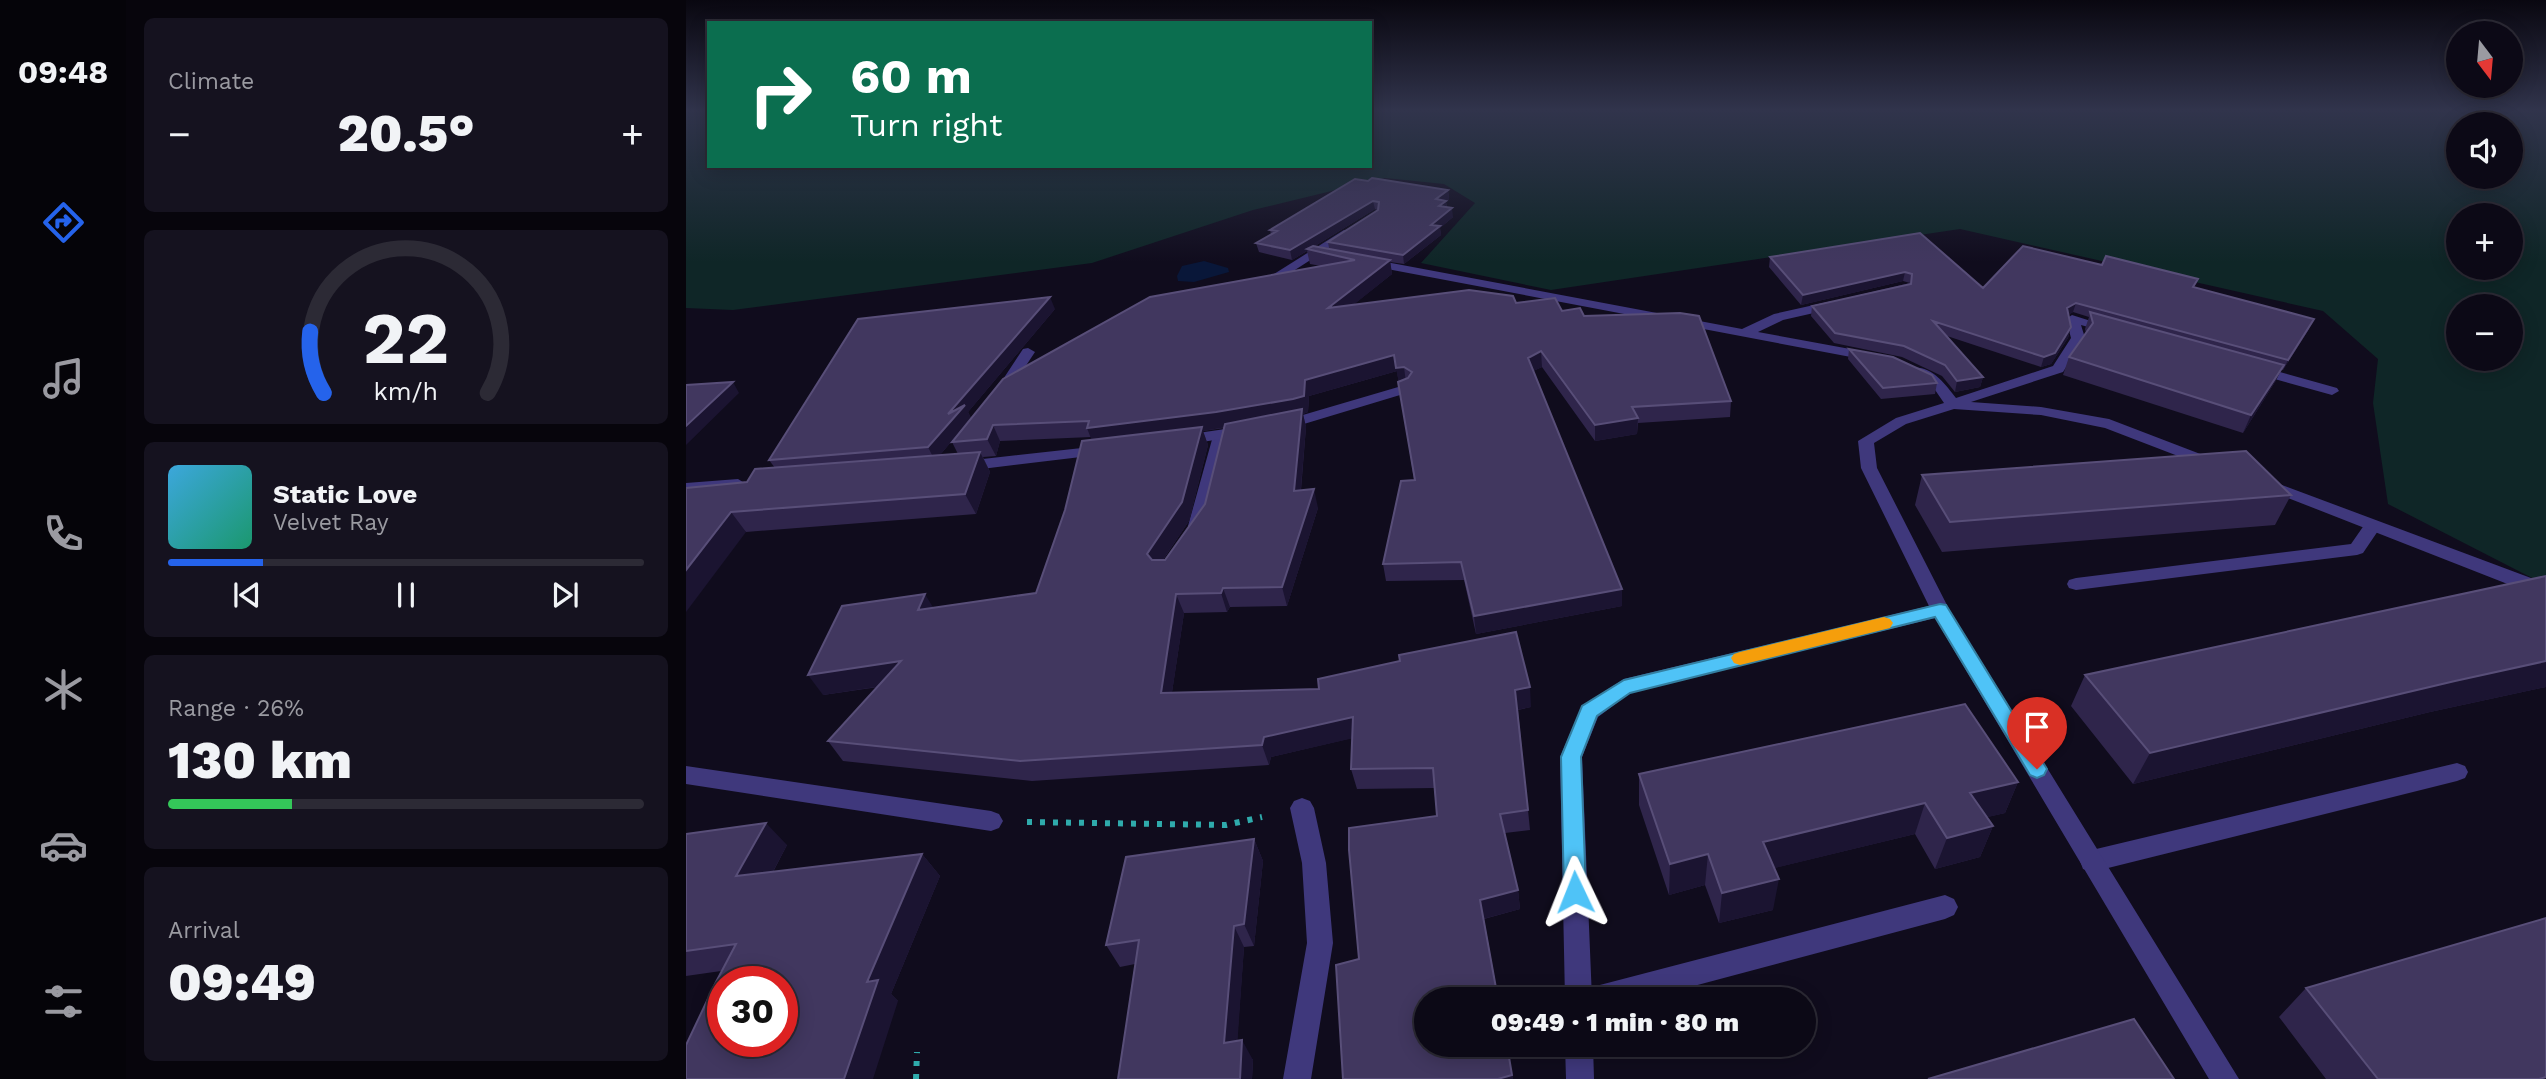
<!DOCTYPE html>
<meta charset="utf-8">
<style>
body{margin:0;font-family:"Work Sans",sans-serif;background:#15121f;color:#f1f3f6;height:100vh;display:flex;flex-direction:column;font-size:26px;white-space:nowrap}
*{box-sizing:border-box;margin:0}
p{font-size:23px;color:#9a9aa1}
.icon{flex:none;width:38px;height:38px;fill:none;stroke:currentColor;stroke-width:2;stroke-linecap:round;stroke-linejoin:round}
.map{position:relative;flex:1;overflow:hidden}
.sheet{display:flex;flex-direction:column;gap:18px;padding:18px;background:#07050c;width:560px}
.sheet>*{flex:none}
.guide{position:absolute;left:21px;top:21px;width:665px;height:147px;border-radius:0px;box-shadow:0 4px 18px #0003,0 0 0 2px #2c2a35;background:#0b6e4f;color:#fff;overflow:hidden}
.needle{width:46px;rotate:164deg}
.buttons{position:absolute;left:1760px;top:21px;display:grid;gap:14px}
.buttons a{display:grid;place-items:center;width:77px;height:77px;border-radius:50%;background:#0c0916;box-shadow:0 4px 18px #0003,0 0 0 2px #2c2a35;font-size:35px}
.speed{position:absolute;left:21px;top:966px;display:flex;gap:14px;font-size:35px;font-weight:700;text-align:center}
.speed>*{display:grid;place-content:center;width:91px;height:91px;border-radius:50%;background:#0c0916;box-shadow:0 4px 18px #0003,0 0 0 2px #2c2a35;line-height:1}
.speed .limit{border:10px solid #d22;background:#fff;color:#111}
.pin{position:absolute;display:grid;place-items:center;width:60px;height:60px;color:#fff;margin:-72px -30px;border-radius:50% 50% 50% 0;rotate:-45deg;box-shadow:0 0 7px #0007}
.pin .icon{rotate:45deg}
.me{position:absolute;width:77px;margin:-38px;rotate:358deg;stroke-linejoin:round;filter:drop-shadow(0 0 5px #0008)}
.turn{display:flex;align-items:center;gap:24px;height:147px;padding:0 28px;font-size:32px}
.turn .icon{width:91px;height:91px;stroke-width:2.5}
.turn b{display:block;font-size:49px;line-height:60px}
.big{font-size:52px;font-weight:800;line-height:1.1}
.sheet .widget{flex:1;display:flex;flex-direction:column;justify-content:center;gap:10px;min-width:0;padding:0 24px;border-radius:10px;background:#15121f}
.sheet .dial{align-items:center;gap:0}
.dial svg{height:182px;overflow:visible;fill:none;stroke:#2c2a35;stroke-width:7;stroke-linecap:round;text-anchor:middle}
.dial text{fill:#f1f3f6;stroke:none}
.song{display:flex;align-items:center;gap:21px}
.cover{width:84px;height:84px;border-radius:10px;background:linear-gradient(135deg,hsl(200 70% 55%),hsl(160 70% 35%))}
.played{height:7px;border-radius:4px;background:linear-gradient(90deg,#2563eb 20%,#2c2a35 20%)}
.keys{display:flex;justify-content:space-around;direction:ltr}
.heat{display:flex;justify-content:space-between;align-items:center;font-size:38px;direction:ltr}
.charge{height:10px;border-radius:5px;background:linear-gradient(90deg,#34c759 26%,#2c2a35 0)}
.trip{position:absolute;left:728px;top:987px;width:402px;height:70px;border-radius:35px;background:#0c0916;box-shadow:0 4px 18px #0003,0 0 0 2px #2c2a35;font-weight:800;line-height:70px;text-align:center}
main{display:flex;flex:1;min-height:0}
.dock{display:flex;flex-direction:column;width:126px;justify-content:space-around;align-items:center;background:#050409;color:#9a9aa1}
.dock .icon{width:49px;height:49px}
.dock .current{color:#2563eb}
.dock b{font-size:32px;color:#f1f3f6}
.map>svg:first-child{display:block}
</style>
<main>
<nav class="dock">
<b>09:48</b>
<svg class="icon current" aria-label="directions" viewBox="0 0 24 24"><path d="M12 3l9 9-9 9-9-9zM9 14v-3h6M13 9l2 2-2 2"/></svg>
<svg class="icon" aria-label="music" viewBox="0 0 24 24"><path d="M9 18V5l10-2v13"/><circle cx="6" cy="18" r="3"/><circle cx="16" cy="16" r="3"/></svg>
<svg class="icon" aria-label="phone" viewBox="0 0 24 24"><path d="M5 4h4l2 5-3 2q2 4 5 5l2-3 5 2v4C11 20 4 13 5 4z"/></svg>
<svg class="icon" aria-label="climate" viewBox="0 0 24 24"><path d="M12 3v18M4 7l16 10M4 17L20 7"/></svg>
<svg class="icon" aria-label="car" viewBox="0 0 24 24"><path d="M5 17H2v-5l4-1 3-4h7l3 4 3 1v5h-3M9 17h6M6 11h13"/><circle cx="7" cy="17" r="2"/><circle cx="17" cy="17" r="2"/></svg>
<svg class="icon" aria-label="filters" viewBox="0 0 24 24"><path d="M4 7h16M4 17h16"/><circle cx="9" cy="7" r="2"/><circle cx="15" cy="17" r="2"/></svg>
</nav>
<section class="sheet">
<div class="widget"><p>Climate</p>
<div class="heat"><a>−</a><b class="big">20.5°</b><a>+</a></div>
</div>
<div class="widget dial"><svg viewBox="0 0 100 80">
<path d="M14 69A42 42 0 1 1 86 69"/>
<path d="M14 69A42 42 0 0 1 8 42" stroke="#2563eb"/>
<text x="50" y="56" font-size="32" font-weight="700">22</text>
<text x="50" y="72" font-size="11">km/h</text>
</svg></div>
<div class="widget">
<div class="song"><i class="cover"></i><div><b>Static Love</b><p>Velvet Ray</p></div></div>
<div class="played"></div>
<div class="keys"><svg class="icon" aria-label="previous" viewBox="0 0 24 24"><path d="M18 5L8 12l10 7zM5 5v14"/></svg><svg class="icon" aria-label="pause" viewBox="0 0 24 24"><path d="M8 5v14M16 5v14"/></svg><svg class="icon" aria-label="next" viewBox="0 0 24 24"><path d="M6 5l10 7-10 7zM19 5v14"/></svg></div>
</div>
<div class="widget"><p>Range · 26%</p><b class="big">130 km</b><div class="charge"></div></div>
<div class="widget"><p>Arrival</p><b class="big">09:49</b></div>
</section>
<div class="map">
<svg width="1860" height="1079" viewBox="0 0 1860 1079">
<rect width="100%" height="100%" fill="#100c1d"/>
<path fill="#0f2627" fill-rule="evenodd" d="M0,111H23V166H684V111H1860V585L1702,504L1687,403L1692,359L1637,311L1274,229L865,290L735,263L789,203L758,184L699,178L567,210L406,263L47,310L0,308ZM1773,124H1825V177H1773ZM1773,215H1825V268H1773ZM1773,306H1825V359H1773Z"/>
<path fill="#091739" d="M518,261L542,268L543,272L508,282L492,281L491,276L496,266Z"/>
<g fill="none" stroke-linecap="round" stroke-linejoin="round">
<path stroke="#2fabac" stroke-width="6" stroke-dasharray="5 8" stroke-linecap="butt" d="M341,822L540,825L576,817
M230,1079L231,1052"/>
<path fill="#3f387c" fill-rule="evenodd" d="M658,230L668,232L598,277L588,274Z
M342,348L349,352L322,393L320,396H310L308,393L337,349Z
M535,431L543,436L520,526L511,531L505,530L502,526L527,436Z
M1687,520L1696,525L1677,553L1671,555L1390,590L1383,588L1381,584L1383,580L1390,578L1665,544L1681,521Z
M1771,763L1779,766L1782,772L1779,778L1771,781L1406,872L1397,869L1394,861L1397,853L1406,850Z
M0,766L305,811L313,814L317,821L313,828L305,831L0,784Z
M616,798L624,801L628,808L640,863L647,943L625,1079H597L621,943L616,863L604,808L608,801Z
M1259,895L1268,899L1272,907L1268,915L1259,919L959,999H896L900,990L910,986Z"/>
<path fill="#3f387c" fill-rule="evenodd" d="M684,259L1056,329L1088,314L1146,301L1150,302V308L1097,320L1072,332L1186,353L1193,357L1186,361L680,265V261Z
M1386,315L1430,329L1423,333L1395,325L1399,338L1377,372L1285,402L1355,407L1423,419L1530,460L1532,463L1530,466H1518L1419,428L1355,415L1268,409L1220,424L1188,443L1191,468L1263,609L1553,1079H1523L1249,618L944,693L912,717L896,757L906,999H879L874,757L896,706L938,679L1243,606L1175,468L1172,441L1210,418L1258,403L1245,384L1224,374V368C1245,364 1259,384 1270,398L1367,366L1385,338L1380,319Z
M1572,366L1651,388L1653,391L1646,395L1567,373V367Z
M719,385L726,389L724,392L598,430L590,425L593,422Z
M560,426L568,431L565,434L498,445L490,440L498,435Z
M414,446L422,451L420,454L279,471L271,466L279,461Z
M52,479L60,484L58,487L0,493V483Z
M1580,479L1853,581L1860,585V599L1574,487L1572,484Z
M879,1045H907L908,1079H880Z"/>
</g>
<path fill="#2f254b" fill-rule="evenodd" d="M669,179L762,190L763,199L760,202L761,207L767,217L754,228L755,235L718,264L704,262L706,274L668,304L830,303L876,311L898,316L1045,401L1044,417L952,423L951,434L909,441L856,367L847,371L936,606L790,634L778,580L700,581L697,564L728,480L711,371L623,396L622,412L617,414L620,427L615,490L632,508L601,606L544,607L541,612L498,613L486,692L845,707L832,710L844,830L819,833L832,890L834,909L798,919L827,1079H657L673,959L751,816L748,788L671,789L665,769L666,738L585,757L583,765L346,781L157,761L142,741L192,687L137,695L247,608L350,593L406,440L405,437L314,441L310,456L297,457L304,472L290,514L60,532L0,488L61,482L89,468L83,460L369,309L282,412L285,418L254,455L272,454L266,442L635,266L624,264L621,251L606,260L573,252L570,243L585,235L584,230ZM689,209L692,211L642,242L643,248L629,246ZM538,428L519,504L479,560H477L503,521L522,445L517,431Z
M1234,233L1297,288L1509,287L1623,329L1597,370H1595L1589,382L1557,433L1377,375L1383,357L1400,333L1399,329L1403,317L1387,312L1382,315L1385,327L1382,338L1365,364L1355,367L1261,336L1297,377L1294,387L1269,392L1256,376L1216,357L1148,343L1125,316L1126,306L1224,283L1217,281L1115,305L1083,267L1084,257Z
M1163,349L1251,383L1249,394L1195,399L1162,359Z
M1236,475L1605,495L1589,525L1256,552L1229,505Z
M1860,576V687L1744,712L1447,784L1385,706L1399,675Z
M953,774L1332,782L1319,813L1301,817L1307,826L1294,857L1249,869L1229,834L1088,868L1087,910L1033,923L1019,885L983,895L953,805Z
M0,834L101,845L87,872L236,854L254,876L205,994L212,1001L35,971L0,976Z
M568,839L577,861L568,946L558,947L551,1041L567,1060L566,1079H432L449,964L434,967L420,945Z
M1620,988L1860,1079H1640L1593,1017Z"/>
<path fill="#1b1431" d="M762,190L763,199L760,202L761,210L754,215L750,199Z
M687,201L689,209L606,260L604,250Z
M766,208L767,217L754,228L755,235L718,264L717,255L745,225Z
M704,260L706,274L645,323L642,308Z
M1219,272L1217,281L1115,305L1117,295Z
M364,297L369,309L282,412L285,418L249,461L242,447L262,414Z
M1390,303L1387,312L1378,318L1381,308Z
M1628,319L1623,329L1597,370L1602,360Z
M1385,327L1382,338L1365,364L1355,367L1358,357Z
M855,351L856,367L843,373L842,358Z
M708,355L711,371L623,396L622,412L617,414L620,427L613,510L608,491L611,415L517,431L522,445L503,521L468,573L407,444L401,428L619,380Z
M1598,365L1589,382L1557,433L1565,415Z
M718,367L720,383L713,384L710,368Z
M1297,377L1294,387L1269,392L1271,381Z
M47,382L53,393L0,445V426Z
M952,418L951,434L909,441V425Z
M307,425L314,441L310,456L301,439Z
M294,452L304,472L290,514L279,494Z
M628,489L632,508L601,606L596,587Z
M45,512L60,532L0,612V570Z
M537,588L544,607L541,612L535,593Z
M936,589V606L790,634L788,616Z
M239,594L251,614L232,610Z
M490,594L498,613L483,712L475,693Z
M215,661L229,681L137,695L122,675Z
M1860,661V687L1744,712L1447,784L1464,753L1769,681Z
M844,687L845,707L831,710L829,690Z
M667,717L672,737L585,757L583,765L576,745L578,737Z
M1332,782L1319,813L1273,824L1284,793Z
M1239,803L1229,834L1072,872L1077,842Z
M80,823L101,845L73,898L50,876Z
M1307,826L1294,857L1249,869L1261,838Z
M568,839L577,861L568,946L558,924Z
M236,854L254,876L205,994L212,1001L187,1079H158L181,982Z
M1022,854L1019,885L983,895L984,864Z
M1093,879L1087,910L1033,923L1036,893Z
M832,890L834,909L797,919L794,900Z
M548,926L558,947L550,1063L538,1043Z
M556,1040L567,1060L566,1079H554Z
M826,1075L827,1079H812Z"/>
<path fill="#41375f" stroke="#584e78" stroke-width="2" fill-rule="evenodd" d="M686,178L762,190L750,199L760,201L753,206L766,208L745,225L754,226L717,255L642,242L692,210L693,202L687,201L604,250L570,243L591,231L584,230L669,179L682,181Z
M1234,233L1297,288L1337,246L1416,265L1420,256L1512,279L1507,287L1628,319L1602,360L1390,303L1381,308L1385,327L1369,353L1358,357L1247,321L1297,377L1271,381L1259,365L1218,346L1149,333L1126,306L1225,284L1226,274L1219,272L1117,295L1084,257Z
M627,246L704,260L642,308L783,290L827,296L830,303L869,298L876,311L894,308L898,316L994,313L1013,316L1045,401L946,407L952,418L909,425L855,351L842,358L936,589L788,616L775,562L697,564L715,481L729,480L712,382L722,378L726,372L718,367L710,368L708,355L619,380L618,396L607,399L530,412L401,428L403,421L307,425L301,439L266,442L317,379L464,297L669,260L621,249Z
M364,297L262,414L279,405L242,447L83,460L172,319Z
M1404,312L1598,365L1565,415L1383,357L1407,323Z
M1163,349L1207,357L1246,375L1251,383L1197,388Z
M47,382L0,426V385Z
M616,409L608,491L628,489L596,587L537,588L535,593L490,594L475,693L633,689L632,679L714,661L713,655L830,632L844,687L829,690L842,810L814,814L832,890L794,900L812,999H740V1045H821L826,1075L812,1079H657L650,965L673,959L663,850V828L751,816L747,768L665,769L667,717L578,737L576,745L334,761L142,741L215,661L122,675L156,606L239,594L232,610L350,593L379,510L396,441L516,427L496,502L461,554L466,560H479L519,504L539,424Z
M1560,451L1605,495L1264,522L1236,475Z
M294,452L279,494L45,512L0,570V488L61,482L69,469Z
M1860,576V661L1769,681L1464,753L1399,675Z
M1279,704L1332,782L1284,793L1307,826L1261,838L1239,803L1077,842L1093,879L1036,893L1022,854L984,864L953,774Z
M80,823L50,876L236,854L181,982L192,980L158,1079H0V1045L29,984L50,944L0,951V834ZM37,982H96V1041H37Z
M568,839L558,924L548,926L538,1043L556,1040L554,1079H432L453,940L420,945L440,857Z
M1860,918V1077L1853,1079H1692L1620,988Z
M1448,1019L1488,1079H1242Z"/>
<linearGradient id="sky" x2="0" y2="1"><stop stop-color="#090710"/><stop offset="0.42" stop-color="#31344c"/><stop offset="1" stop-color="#31344c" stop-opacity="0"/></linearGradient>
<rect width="1860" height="262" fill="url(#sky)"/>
<path fill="#4fc3f7" stroke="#337fa1" stroke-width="2" d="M1254,604L1260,605L1358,764L1361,769L1358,775L1351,778L1344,775L1249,617L944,693L911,716L895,757L900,892L897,899L889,902L881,899L878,892L875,757L896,706L938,680Z"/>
<path fill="#f59e0b" d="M1198,617L1204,619L1207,623L1204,628L1054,665L1048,663L1045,658L1048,654L1054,652Z"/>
</svg>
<div class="buttons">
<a><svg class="needle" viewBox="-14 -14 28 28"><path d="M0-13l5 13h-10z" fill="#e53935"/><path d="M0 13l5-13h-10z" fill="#9a9aa1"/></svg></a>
<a><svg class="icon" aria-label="sound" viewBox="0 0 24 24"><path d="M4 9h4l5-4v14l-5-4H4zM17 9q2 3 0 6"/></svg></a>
<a>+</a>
<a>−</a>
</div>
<div class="speed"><div class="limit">30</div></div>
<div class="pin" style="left:1351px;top:769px;background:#d93025"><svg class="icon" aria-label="arrive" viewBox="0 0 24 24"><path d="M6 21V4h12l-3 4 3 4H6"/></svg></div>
<svg class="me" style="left:889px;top:892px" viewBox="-20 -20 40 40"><path d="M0-17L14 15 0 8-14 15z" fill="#4fc3f7" stroke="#fff" stroke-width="4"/></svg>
<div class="trip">09:49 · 1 min · 80 m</div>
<div class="guide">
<div class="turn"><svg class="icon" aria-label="right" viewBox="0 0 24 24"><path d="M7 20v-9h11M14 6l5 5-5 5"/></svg><div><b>60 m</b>Turn right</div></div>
</div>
</div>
</main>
